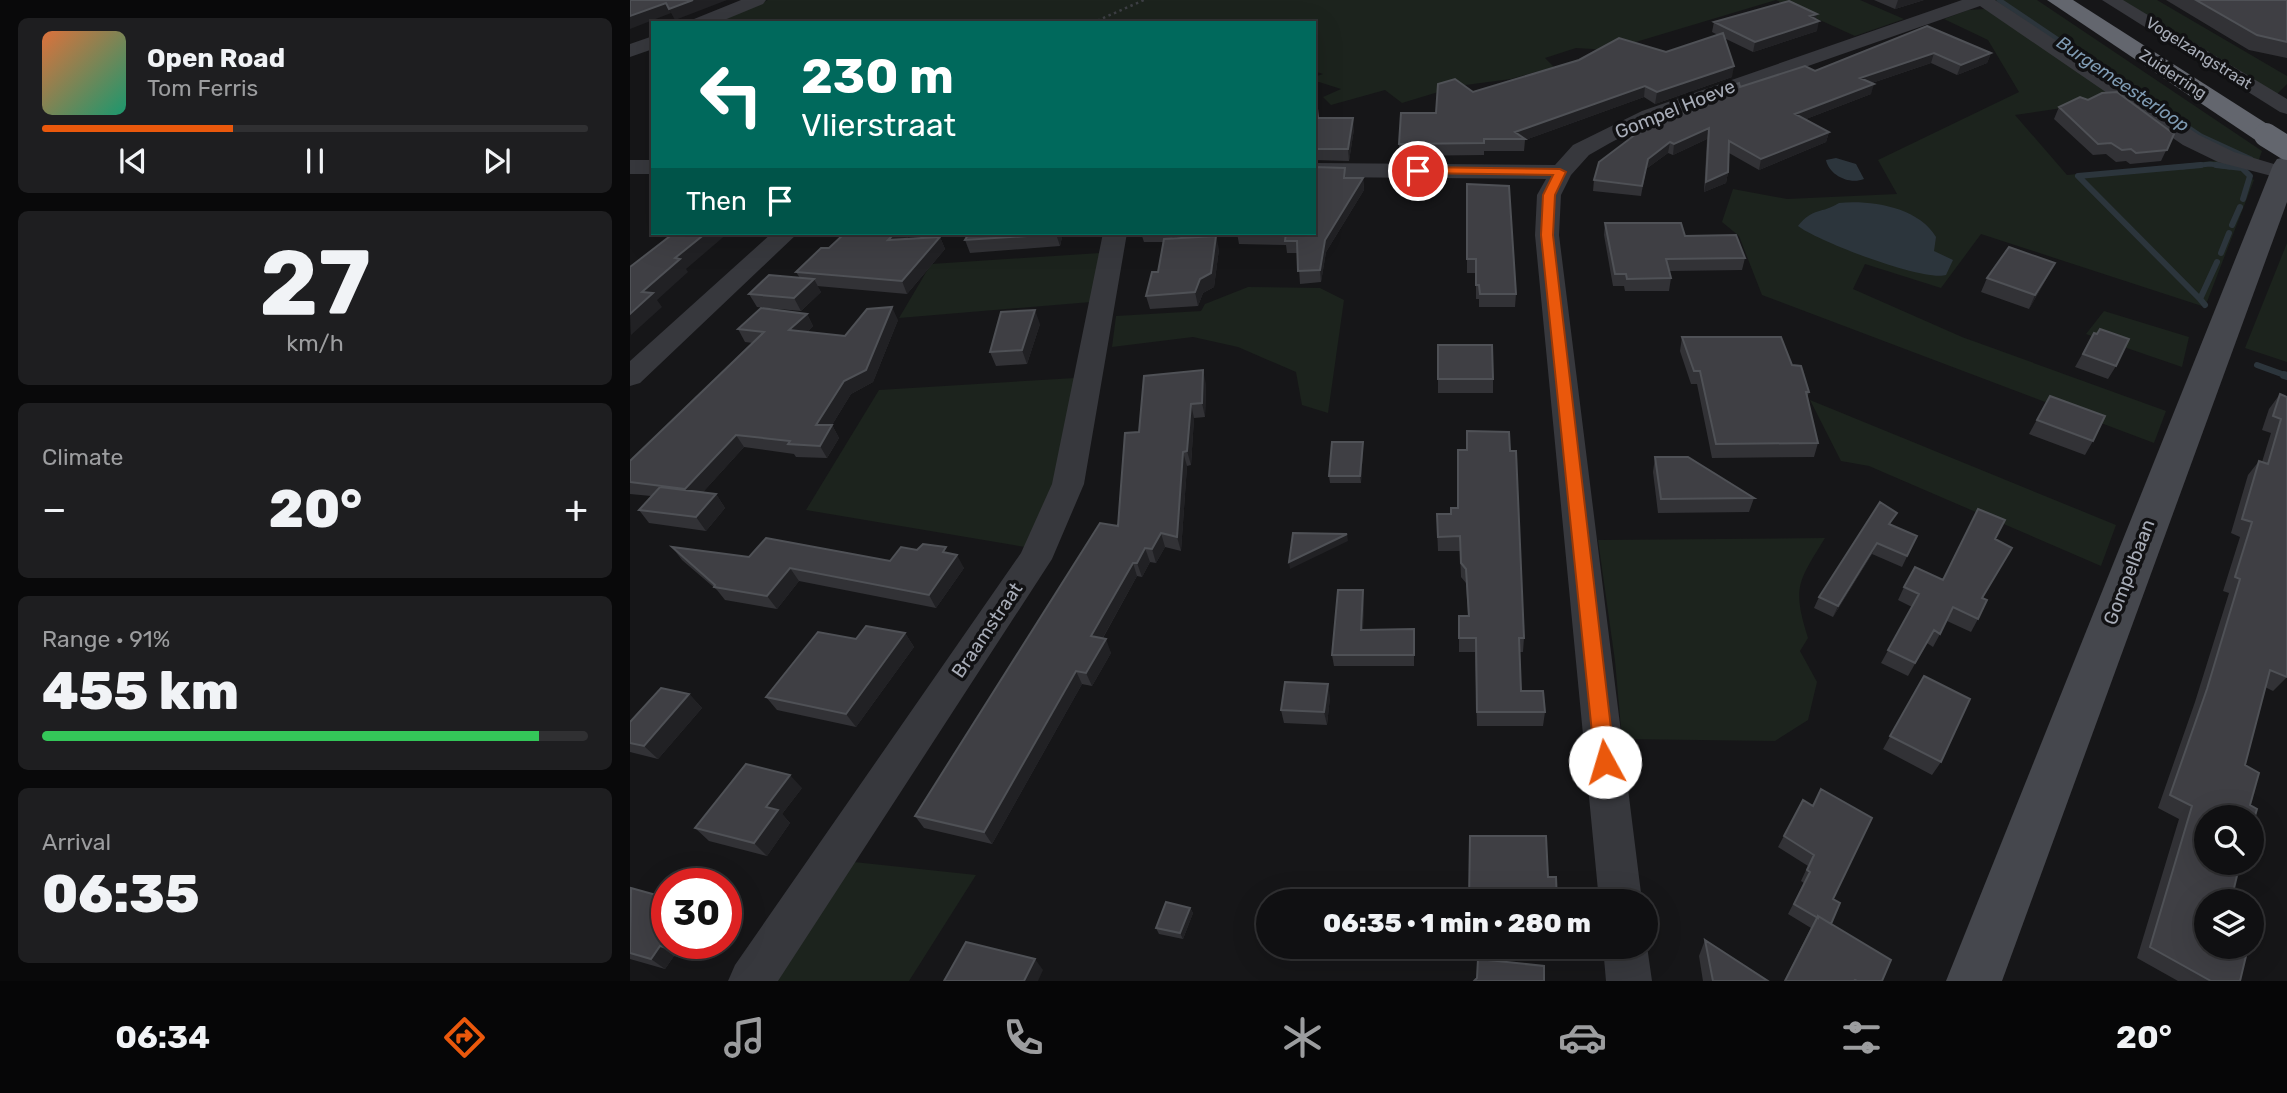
<!DOCTYPE html>
<meta charset="utf-8">
<style>
body{margin:0;font-family:Rubik,sans-serif;background:#1e1e20;color:#f1f3f6;height:100vh;display:flex;flex-direction:column;font-size:26px;white-space:nowrap}
*{box-sizing:border-box;margin:0}
p{font-size:23px;color:#9c9d9f}
.icon{flex:none;width:38px;height:38px;fill:none;stroke:currentColor;stroke-width:2;stroke-linecap:round;stroke-linejoin:round}
.map{position:relative;flex:1;overflow:hidden}
.drawer{display:flex;flex-direction:column;gap:18px;padding:18px;background:#09090a;width:630px}
.drawer>*{flex:none}
.guide{position:absolute;left:21px;top:21px;width:665px;height:214px;border-radius:0px;box-shadow:0 7px 28px #0002,0 0 0 2px #303032;background:#00695c;color:#fff;overflow:hidden}
.tools{position:absolute;left:1564px;top:805px;display:grid;gap:14px}
.tools a{display:grid;place-items:center;width:70px;height:70px;border-radius:50%;background:#101012;box-shadow:0 7px 28px #0002,0 0 0 2px #303032;font-size:35px}
.speed{position:absolute;left:21px;top:868px;display:flex;gap:14px;font-size:35px;font-weight:700;text-align:center}
.speed>*{display:grid;place-content:center;width:91px;height:91px;border-radius:50%;background:#101012;box-shadow:0 7px 28px #0002,0 0 0 2px #303032;line-height:1}
.speed .limit{border:10px solid #d22;background:#fff;color:#111}
.pin{position:absolute;display:grid;place-items:center;width:60px;height:60px;color:#fff;margin:-30px;border:4px solid #fff;border-radius:50%;box-shadow:0 2px 7px #0007}
.me{position:absolute;width:77px;margin:-38px;rotate:354deg;stroke-linejoin:round;filter:drop-shadow(0 0 5px #0008)}
.turn{display:flex;align-items:center;gap:24px;height:147px;padding:0 35px;font-size:32px}
.turn .icon{width:91px;height:91px;stroke-width:2.5}
.turn b{display:block;font-size:49px;line-height:60px}
.then{display:flex;align-items:center;height:66px;padding:0 35px;background:#0003;gap:14px;font-size:26px}
.big{font-size:52px;font-weight:800;line-height:1.1}
.drawer .widget{flex:1;display:flex;flex-direction:column;justify-content:center;gap:10px;min-width:0;padding:0 24px;border-radius:10px;background:#1e1e20}
.drawer .dial{align-items:center;gap:0}
.dial b{font-size:91px;line-height:1}
.song{display:flex;align-items:center;gap:21px}
.cover{width:84px;height:84px;border-radius:10px;background:linear-gradient(135deg,hsl(20 70% 55%),hsl(160 70% 35%))}
.played{height:7px;border-radius:4px;background:linear-gradient(90deg,#ea580c 35%,#303032 35%)}
.keys{display:flex;justify-content:space-around;direction:ltr}
.heat{display:flex;justify-content:space-between;align-items:center;font-size:38px;direction:ltr}
.charge{height:10px;border-radius:5px;background:linear-gradient(90deg,#34c759 91%,#303032 0)}
.trip{position:absolute;left:626px;top:889px;width:402px;height:70px;border-radius:35px;background:#101012;box-shadow:0 7px 28px #0002,0 0 0 2px #303032;font-weight:800;line-height:70px;text-align:center}
.menu{display:flex;height:112px;justify-content:space-around;align-items:center;background:#060607;color:#9c9d9f}
.menu .icon{width:49px;height:49px}
.menu .active{color:#ea580c}
.menu b{font-size:32px;color:#f1f3f6}
main{display:flex;flex:1;min-height:0}
.map>svg:first-child{display:block}
</style>
<main>
<section class="drawer">
<div class="widget">
<div class="song"><i class="cover"></i><div><b>Open Road</b><p>Tom Ferris</p></div></div>
<div class="played"></div>
<div class="keys"><svg class="icon" aria-label="previous" viewBox="0 0 24 24"><path d="M18 5L8 12l10 7zM5 5v14"/></svg><svg class="icon" aria-label="pause" viewBox="0 0 24 24"><path d="M8 5v14M16 5v14"/></svg><svg class="icon" aria-label="next" viewBox="0 0 24 24"><path d="M6 5l10 7-10 7zM19 5v14"/></svg></div>
</div>
<div class="widget dial"><b>27</b><p>km/h</p></div>
<div class="widget"><p>Climate</p>
<div class="heat"><a>−</a><b class="big">20°</b><a>+</a></div>
</div>
<div class="widget"><p>Range · 91%</p><b class="big">455 km</b><div class="charge"></div></div>
<div class="widget"><p>Arrival</p><b class="big">06:35</b></div>
</section>
<div class="map">
<svg width="1657" height="981" viewBox="0 0 1657 981">
<rect width="100%" height="100%" fill="#161618"/>
<path fill="#1c231d" d="M138,0H1230L1274,19L1225,36L1146,0L979,50L946,48L915,58L924,67L881,79L828,86L772,103L755,90L701,105L693,97L711,89L689,82L684,83V77L693,74L684,71V23H82Z
M1362,0H1407L1632,151L1628,162L1574,142Z
M1490,0H1527L1657,76V84L1647,94Z
M1355,9L1492,99L1385,115L1437,175L1593,160L1613,170L1624,180L1575,307L1351,234L1311,288L1235,264L1223,289L1332,337L1536,411L1524,443L1132,295L1109,236L1092,222L1103,189L1157,199L1267,194L1248,160L1389,92L1358,40L1314,19L1338,10Z
M1657,243V362L1615,348Z
M470,253L461,302L269,318L301,264Z
M618,287L690,288L714,300L698,413L672,405L666,372L608,347L563,337L482,347L486,316L571,311L575,304Z
M1474,311L1559,337L1552,367L1456,334Z
M445,378L430,477L395,547L176,510L249,390Z
M1180,400L1486,525L1471,566L1239,466L1211,461Z
M1195,538C1168,582 1162,587 1178,638L1170,651L1187,682L1178,720L1145,741L992,739L985,661L968,540Z
M224,862L346,875L279,981H145Z"/>
<path fill="#2c353c" d="M1206,158L1226,164L1234,179C1219,185 1199,175 1196,160Z
M1209,203C1241,200 1288,207 1306,237L1304,251L1323,260L1316,275C1294,282 1187,241 1168,226C1183,207 1192,214 1209,203Z"/>
<g fill="none" stroke-linecap="round" stroke-linejoin="round">
<path stroke="#2c353c" stroke-width="5" d="M1369,0L1571,136L1621,159
M1552,167L1580,164L1600,167"/>
<path stroke="#2c353c" stroke-width="6" d="M1586,165L1612,168L1620,176L1613,199
M1602,225L1610,207
M1591,253L1599,233
M1570,299L1448,176L1571,165
M1575,305L1570,299L1587,262
M1627,365L1657,376"/>
<path stroke="#2c353c" stroke-width="8" d="M1654,375L1657,376"/>
<path stroke="#3d3f44" stroke-width="2.5" stroke-dasharray="2.5 3.5" stroke-linecap="butt" d="M462,23L514,0"/>
<path fill="#37383d" fill-rule="evenodd" d="M111,0H136L133,4L87,23H61L64,19Z
M1332,0H1365L1569,135L1604,152L1657,168V180L1588,162L1553,145L1350,6L1026,119L980,143L959,155L941,175L931,195L929,235L1012,901H969L905,235L907,195L916,179L684,177V163L925,165L943,145L1012,111Z
M1472,0H1493L1657,99V114L1650,112Z
M23,36V49L0,57V44Z
M0,160H23V174H0Z
M142,233H168L10,383L0,386V361Z
M473,233H497L454,484L422,559L148,981H98L105,965L391,553L422,484Z
M1017,946L1022,981H976L973,947Z"/>
<path fill="#45474d" fill-rule="evenodd" d="M1657,157V202L1372,981H1316L1643,165L1647,159Z"/>
<path fill="#63666e" fill-rule="evenodd" d="M1417,0H1443L1645,129L1649,135L1645,141L1636,143L1627,141Z"/>
<path stroke="#63666e" stroke-width="24" d="M1636,135L1657,148"/>
</g>
<path fill="#323236" d="M1244,0H1294L1265,9Z
M1536,0H1657V58L1619,50Z
M1186,19L1187,31L1123,52L1094,38L1102,77L1025,104L1014,97L895,140L894,151H854V155L769,156V144L806,113L843,92L1036,52L1088,35L1082,32L1084,22Z
M1297,26L1361,53L1357,63L1327,75L1301,63L1242,83L1241,94L1176,119L1199,132L1196,142L1129,170L1099,153L1098,172L1096,183L1074,192L1077,139L1043,155L1038,153L1016,169L1011,196L963,191L964,180L1046,116L1045,115L1047,105L1110,87L1185,71Z
M684,99L688,118L724,129L719,161L684,160Z
M1429,107L1544,134L1531,161L1500,164L1496,161L1486,162L1476,154L1463,155L1424,119Z
M715,168L716,178H733L734,190L696,252L691,282L670,284L668,253H657L656,245L609,244L607,233H684Z
M837,184L886,294L885,307H849V299H846V273H837Z
M975,223L1055,236L1115,258L1112,270L1039,271L1041,278L1039,291H995L994,286H983L974,235Z
M215,233H282L276,239L310,237L315,249L277,294L187,286L191,292L171,311L127,307L119,294L170,278L166,272L199,248Z
M339,233H433L430,246L340,253L335,240Z
M511,233H547L545,238L589,249L584,287L573,293L568,306L520,309L516,296L528,272L533,242H514Z
M1418,276L1399,309L1351,292L1357,278Z
M177,314L183,326L177,332L215,336L268,320L243,382L221,394L202,425L209,438L197,458L166,457L164,454L114,447L73,492L86,494L95,508L76,531L19,523L9,510L21,496L0,494V461L123,343L115,342L108,329Z
M410,324L397,364L366,366L360,352Z
M1464,333L1486,366L1478,379L1445,367Z
M1052,337L1162,365L1179,392L1177,398L1188,443L1184,457L1082,458L1067,384H1061L1050,351Z
M808,345L863,379V393H808Z
M576,384L575,417L564,418L561,465L557,466L551,551L535,547L526,563L520,562L512,577L507,576L473,638L481,653L462,686L452,684L362,844L294,828L285,816L488,526L509,432Z
M1650,394L1657,397V677L1643,691L1635,687L1615,765L1622,817L1577,947L1610,981H1548L1507,958L1549,819L1528,808L1565,702L1599,593L1593,591L1610,537L1601,533L1618,475L1629,461L1632,462L1641,433L1632,430L1639,409Z
M1420,396L1463,441L1455,455L1399,434Z
M733,449L731,483H700L699,476Z
M837,450L880,451L894,638L893,652H890L891,691L915,712L913,726H847L845,652H829V616H838L836,583L831,577L830,551H808L807,528L828,508Z
M1025,457L1124,498L1119,512L1028,513L1023,472Z
M1261,525L1287,536L1272,567L1242,554L1203,617L1184,608L1189,597Z
M1365,539L1348,619L1341,632L1317,621L1303,647L1297,643L1278,676L1251,663L1282,607L1268,600L1274,587L1313,580Z
M42,547L119,557L260,561L287,550L319,554L334,568L306,608L169,581L147,609L95,600L87,590L52,560Z
M733,590L734,600L733,630L784,629V666H704L702,655Z
M275,633L284,647L226,727L147,710L136,697L226,639Z
M1294,676L1311,762L1302,775L1253,749Z
M59,694L72,708L28,759L0,752V722Z
M700,697L697,725L654,723L651,710Z
M172,788L152,814L160,823L137,856L79,841L65,828Z
M1173,800L1203,899L1201,924L1252,981H1154L1181,928L1158,914L1174,883L1171,881L1178,866L1148,847Z
M0,889L60,960L44,956L35,969L0,959Z
M560,908L563,913L553,939L529,934L526,928Z
M1075,940L1138,981H1073L1069,956Z"/>
<path fill="#212124" d="M63,0H97L45,20L39,9Z
M1268,0H1294L1265,9Z
M36,3L41,13L0,29V16Z
M1187,14L1185,22L1189,21L1187,31L1123,52L1125,42Z
M1304,53L1301,63L1227,88L1230,78Z
M1361,53L1357,63L1327,75L1331,65Z
M1104,66L1102,77L1025,104L1027,92Z
M1244,84L1241,94L1163,124L1165,114Z
M1015,86L1014,97L895,140L885,132Z
M723,118L724,129L719,161L718,149Z
M1079,128L1077,139L1043,155L1044,144Z
M1199,132L1196,142L1129,170L1131,159Z
M1040,142L1038,153L1016,169L1011,196L1018,159Z
M1098,172L1096,183L1074,192L1076,182Z
M733,178L734,190L696,252L691,282L690,270L695,240Z
M76,233H98L56,269L58,272L27,300L32,307L1,335L0,314L12,292L45,258Z
M265,233H282L263,253L258,240Z
M426,233H433L430,246L426,234Z
M541,233H547L544,242Z
M586,236L589,249L584,287L573,293L568,306L565,292Z
M310,237L315,249L277,294L272,281Z
M1425,263L1418,276L1399,309L1405,295Z
M184,279L191,292L171,311L164,298Z
M262,307L268,320L243,382L221,394L194,438L186,425Z
M405,310L410,324L397,364L392,350Z
M177,314L183,326L166,343L159,330Z
M573,370L576,384L575,417L572,403Z
M561,404L564,418L561,465L557,451Z
M202,425L209,438L197,458L190,446Z
M106,435L114,447L64,502L55,489Z
M733,442V449L731,483L730,476Z
M553,452L557,466L551,551L547,537Z
M86,494L95,508L76,531L66,517Z
M531,533L535,547L526,563L522,549Z
M717,534L718,541L660,569L659,562Z
M1247,543L1242,554L1203,617L1208,606Z
M515,548L520,562L512,577L507,563Z
M327,555L334,568L306,608L299,595Z
M503,563L507,576L466,650L461,636Z
M160,568L169,581L147,609L137,596Z
M733,590L734,600L732,640L731,630Z
M275,633L284,647L226,727L216,714Z
M476,639L481,653L462,686L456,673Z
M446,671L452,684L362,844L354,832Z
M698,684L700,697L697,725L694,712Z
M59,694L72,708L28,759L14,746Z
M160,775L172,788L152,814L160,823L137,856L124,843L136,807Z
M560,908L563,913L553,939L550,933Z
M51,943H72L60,960L46,950Z
M30,946L44,956L35,969L21,959Z
M405,959L413,970L408,981H394Z"/>
<path fill="#3f3f44" stroke="#4f5156" stroke-width="2" d="M0,0H63L39,9L36,3L0,16Z
M1566,0H1657V42L1627,35Z
M1159,1L1187,14L1180,16L1189,21L1125,42L1084,22Z
M1297,26L1361,53L1331,65L1304,53L1230,78L1244,84L1165,114L1199,132L1131,159L1099,141L1098,172L1076,182L1079,128L1044,144L1040,142L1018,159L1012,186L964,180L969,162L1006,134L1058,111L1047,105L1109,83L1110,87L1175,66L1185,71Z
M1093,33L1104,66L1027,92L1015,86L885,132L895,139H854V143L769,144L771,113H806L808,84L825,79L843,92L949,60L989,38L1036,52Z
M1487,92L1544,134L1537,150L1506,153L1501,149L1492,150L1481,143L1468,144L1429,107L1450,97L1458,100L1472,93Z
M684,99H686L688,118H723L718,149H684Z
M684,167L715,168L714,178H733L695,240L690,270L668,271L667,241H655L656,233H684Z
M837,184L879,186L886,294H850L849,285H846V259H837Z
M975,223H1051L1055,236L1106,235L1115,258L1036,259L1041,278L997,279L996,274H985Z
M44,233H76L45,258L50,259L12,292L23,293L0,314V267Z
M215,233H265L258,240L310,237L272,281L166,272L191,248H199Z
M339,233H426V234L335,240Z
M586,236L581,273L570,279L565,292L516,296L522,272H528L534,239Z
M1379,247L1425,263L1405,295L1357,278Z
M139,275L184,279L164,298L119,294Z
M262,307L236,370L214,381L186,425H202L190,446L158,444L160,441L106,435L55,489L0,482V461L134,332L108,329L131,308L177,314L159,330L215,336L237,309Z
M405,310L392,350L360,352L371,312Z
M1470,329L1499,339L1486,366L1453,354L1464,333L1467,334Z
M1052,337H1151L1162,365L1171,366L1179,392H1176L1188,443L1086,444L1070,371H1064Z
M808,345H862L863,379H808Z
M573,370L572,403L561,404L557,451L553,452L547,537L531,533L522,549L515,548L507,563H503L461,636L476,639L456,673L446,671L354,832L285,816L470,523L488,526L495,433L509,432L514,376Z
M1650,394L1657,397V677L1640,670L1615,765L1629,773L1620,805L1627,809L1622,826V817H1577V863H1610L1601,901H1577V947H1599L1616,956L1610,981H1581L1520,947L1562,806L1540,795L1577,689L1610,579L1605,577L1622,522L1612,519L1629,461L1638,464L1651,419L1643,416Z
M1420,396L1475,416L1463,441L1407,420Z
M837,431L879,432L880,451H886L894,638H889L891,691H913L915,712H847L846,638H829V616H839L836,569L831,563L830,536L808,537L807,514H821V508H828V450H837Z
M702,442H733L730,476H699Z
M1025,457H1058L1124,498L1031,499Z
M30,487L86,494L66,517L9,510Z
M1250,502L1267,513L1259,524L1287,536L1277,556L1247,543L1208,606L1189,597Z
M1348,509L1375,520L1365,539L1382,548L1352,598L1357,600L1348,619L1323,607L1310,634L1304,630L1285,663L1258,650L1289,594L1274,587L1285,567L1313,580Z
M663,533L717,534L659,562Z
M136,538L260,561L271,547L287,550L293,544L316,547L313,552L327,555L299,595L160,568L137,596L84,587L85,585L42,547L119,557Z
M708,590H733L731,630L784,629V655H702Z
M236,626L275,633L216,714L136,697L188,632L226,639Z
M1294,676L1340,699L1311,762L1260,736Z
M655,682L698,684L694,712L651,710Z
M31,688L59,694L14,746L0,743V722Z
M116,764L160,775L136,807L148,810L124,843L65,828Z
M1191,789L1242,818L1203,899L1210,903L1201,924L1188,916V918L1164,904L1180,872L1177,870L1184,855L1154,836L1173,800L1183,806Z
M840,836H916L918,877H926L927,901H839Z
M1,888L37,898V943H51L46,950L30,946L21,959L0,953Z
M699,891L776,900V901H697Z
M536,902L560,908L550,933L526,928Z
M1188,916L1261,960L1252,981H1227L1225,980L1224,981H1155Z
M1075,940L1138,981H1083Z
M336,942L405,959L394,981H314Z
M848,959L914,966V981H844L847,978Z"/>
<path fill="#ea580c" stroke="#983908" stroke-width="2" d="M788,167L930,169L936,172L925,195L923,235L985,762L982,769L975,771L968,769L965,762L911,235L913,195L923,175L784,173V168Z"/>
<g text-anchor="middle" dominant-baseline="central" stroke-width="7" stroke-linejoin="round" paint-order="stroke">
<g font-size="16" fill="#a8adb8" stroke="#111113">
<text transform="translate(1569 53) rotate(32)">Vogelzangstraat</text>
<text transform="translate(1543 74) rotate(33)">Zuiderring</text>
</g>
<g font-size="18" font-style="italic" fill="#7f9bb3" stroke="#111113">
<text transform="translate(1493 84) rotate(34)">Burgemeesterloop</text>
</g>
<g font-size="19" fill="#a8adb8" stroke="#111113">
<text transform="translate(1045 109) rotate(-22)">Gompel Hoeve</text>
<text transform="translate(1499 572) rotate(-69)">Gompelbaan</text>
<text transform="translate(357 630) rotate(-56)">Braamstraat</text>
</g>
</g>
</svg>
<div class="tools">
<a><svg class="icon" aria-label="search" viewBox="0 0 24 24"><circle cx="10" cy="10" r="6"/><path d="M15 15l6 6"/></svg></a>
<a><svg class="icon" aria-label="layers" viewBox="0 0 24 24"><path d="M12 4l9 5-9 5-9-5zM3 14l9 5 9-5"/></svg></a>
</div>
<div class="speed"><div class="limit">30</div></div>
<div class="pin" style="left:788px;top:171px;background:#d93025"><svg class="icon" aria-label="arrive" viewBox="0 0 24 24"><path d="M6 21V4h12l-3 4 3 4H6"/></svg></div>
<svg class="me" style="left:975px;top:762px" viewBox="-20 -20 40 40"><circle r="19" fill="#fff"/><path d="M0-13L10 11 0 6-10 11z" fill="#ea580c"/></svg>
<div class="trip">06:35 · 1 min · 280 m</div>
<div class="guide">
<div class="turn"><svg class="icon" aria-label="left" viewBox="0 0 24 24"><path d="M17 20v-9H6M10 6l-5 5 5 5"/></svg><div><b>230 m</b>Vlierstraat</div></div>
<div class="then">Then<svg class="icon" aria-label="arrive" viewBox="0 0 24 24"><path d="M6 21V4h12l-3 4 3 4H6"/></svg></div>
</div>
</div>
</main>
<nav class="menu">
<b>06:34</b>
<svg class="icon active" aria-label="directions" viewBox="0 0 24 24"><path d="M12 3l9 9-9 9-9-9zM9 14v-3h6M13 9l2 2-2 2"/></svg>
<svg class="icon" aria-label="music" viewBox="0 0 24 24"><path d="M9 18V5l10-2v13"/><circle cx="6" cy="18" r="3"/><circle cx="16" cy="16" r="3"/></svg>
<svg class="icon" aria-label="phone" viewBox="0 0 24 24"><path d="M5 4h4l2 5-3 2q2 4 5 5l2-3 5 2v4C11 20 4 13 5 4z"/></svg>
<svg class="icon" aria-label="climate" viewBox="0 0 24 24"><path d="M12 3v18M4 7l16 10M4 17L20 7"/></svg>
<svg class="icon" aria-label="car" viewBox="0 0 24 24"><path d="M5 17H2v-5l4-1 3-4h7l3 4 3 1v5h-3M9 17h6M6 11h13"/><circle cx="7" cy="17" r="2"/><circle cx="17" cy="17" r="2"/></svg>
<svg class="icon" aria-label="filters" viewBox="0 0 24 24"><path d="M4 7h16M4 17h16"/><circle cx="9" cy="7" r="2"/><circle cx="15" cy="17" r="2"/></svg>
<b>20°</b>
</nav>
